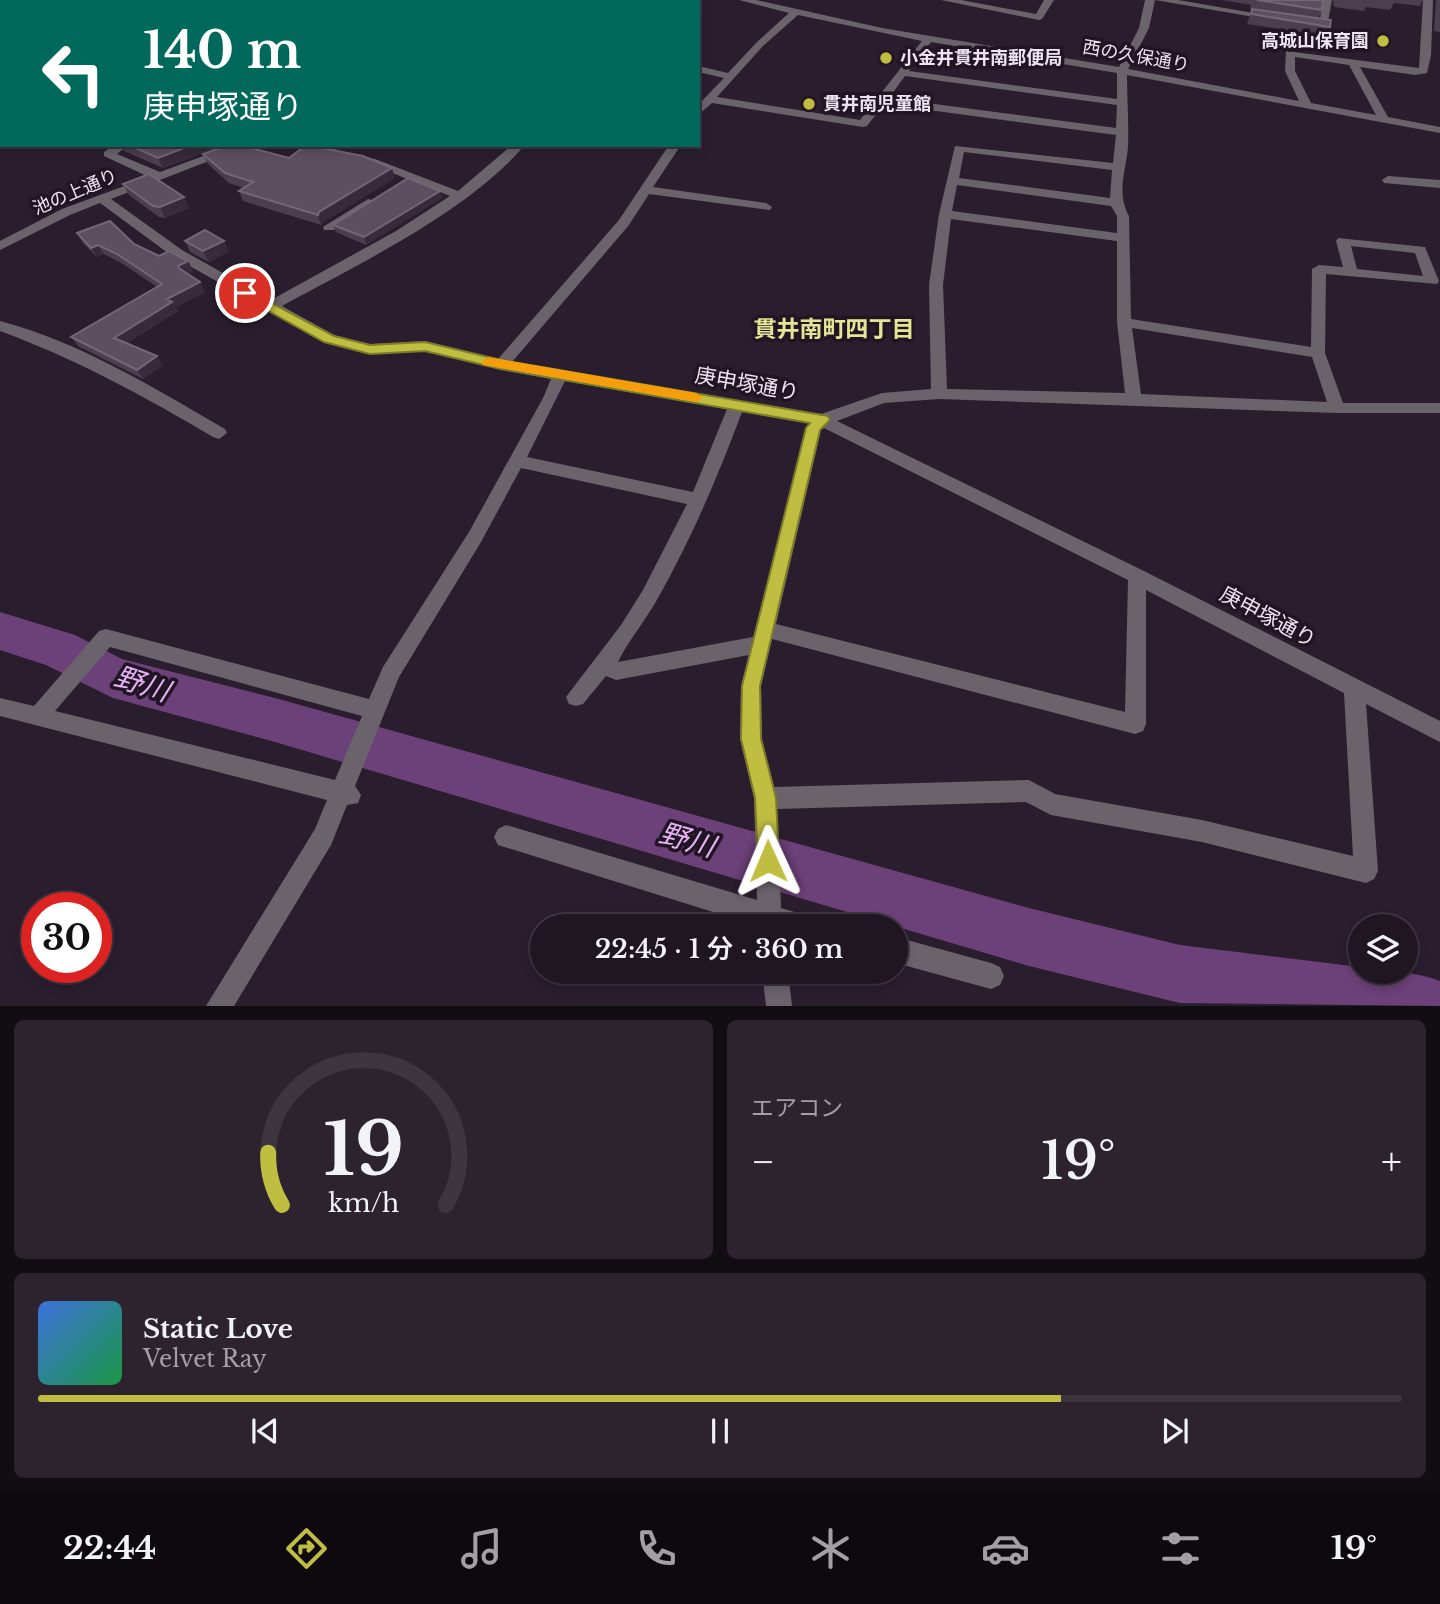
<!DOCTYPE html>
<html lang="ja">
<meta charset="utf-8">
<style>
body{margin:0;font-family:"Libre Baskerville","Noto Sans JP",serif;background:#2d232f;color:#f1f3f6;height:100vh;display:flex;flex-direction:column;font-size:26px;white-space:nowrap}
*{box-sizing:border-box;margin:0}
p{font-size:23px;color:#a29fa5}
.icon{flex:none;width:38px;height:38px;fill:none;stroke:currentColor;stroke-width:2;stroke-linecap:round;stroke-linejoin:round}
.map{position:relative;height:1006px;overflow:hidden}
.sheet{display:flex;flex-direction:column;gap:14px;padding:14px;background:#120c13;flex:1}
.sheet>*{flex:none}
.top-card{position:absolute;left:0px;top:0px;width:700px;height:147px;box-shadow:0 4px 10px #0003,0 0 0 2px #3d3540;background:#00695c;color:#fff;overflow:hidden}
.buttons{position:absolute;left:1348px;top:914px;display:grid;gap:14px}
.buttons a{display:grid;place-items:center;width:70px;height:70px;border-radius:50%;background:#201622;box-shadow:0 4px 10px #0003,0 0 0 2px #3d3540;font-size:35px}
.speed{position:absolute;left:21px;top:892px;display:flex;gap:14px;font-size:35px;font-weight:700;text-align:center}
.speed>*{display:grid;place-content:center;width:91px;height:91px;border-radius:50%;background:#201622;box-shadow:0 4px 10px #0003,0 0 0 2px #3d3540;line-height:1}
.speed .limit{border:10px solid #d22;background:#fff;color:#111}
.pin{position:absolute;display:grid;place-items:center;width:60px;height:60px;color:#fff;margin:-30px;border:4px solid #fff;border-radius:50%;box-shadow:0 2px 7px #0007}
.me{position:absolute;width:77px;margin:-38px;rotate:359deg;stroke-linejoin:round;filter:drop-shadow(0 0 5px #0008)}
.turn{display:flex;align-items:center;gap:24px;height:147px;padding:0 28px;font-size:32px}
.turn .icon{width:91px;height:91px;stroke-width:2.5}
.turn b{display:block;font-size:49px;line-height:60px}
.big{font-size:52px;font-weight:600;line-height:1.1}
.sheet .tile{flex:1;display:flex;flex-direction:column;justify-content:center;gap:10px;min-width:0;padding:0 24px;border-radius:10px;background:#2d232f}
.sheet .dial{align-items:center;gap:0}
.dial svg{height:182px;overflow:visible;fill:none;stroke:#3d3540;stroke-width:7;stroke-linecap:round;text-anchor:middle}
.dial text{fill:#f1f3f6;stroke:none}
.song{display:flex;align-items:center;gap:21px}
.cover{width:84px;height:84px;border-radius:10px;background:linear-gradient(135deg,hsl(220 70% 55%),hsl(140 70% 35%))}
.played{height:7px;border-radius:4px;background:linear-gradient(90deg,#c0be40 75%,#3d3540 75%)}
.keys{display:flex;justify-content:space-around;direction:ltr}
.heat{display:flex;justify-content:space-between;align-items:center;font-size:38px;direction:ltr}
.sheet .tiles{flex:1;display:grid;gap:14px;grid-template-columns:1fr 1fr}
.tile:last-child{grid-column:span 2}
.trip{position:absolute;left:530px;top:914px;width:378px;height:70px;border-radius:35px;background:#201622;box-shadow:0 4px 10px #0003,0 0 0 2px #3d3540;font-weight:600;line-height:70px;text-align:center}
.tab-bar{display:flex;height:112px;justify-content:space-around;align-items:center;background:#0d090e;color:#a29fa5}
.tab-bar .icon{width:49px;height:49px}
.tab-bar .on{color:#c0be40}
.tab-bar b{font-size:32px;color:#f1f3f6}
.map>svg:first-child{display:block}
</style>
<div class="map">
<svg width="1440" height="1006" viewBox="0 0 1440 1006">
<rect width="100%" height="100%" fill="#2a1e2e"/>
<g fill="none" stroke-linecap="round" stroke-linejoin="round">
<path fill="#6c4078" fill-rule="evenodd" d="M0,612L75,635L122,659L275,698L1029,908L1180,945L1360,967V971C1386,971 1415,971 1440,981V1006L1180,1003L1029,966L275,742L113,698L46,665L0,650Z"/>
<path fill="#6a636c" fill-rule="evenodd" d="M188,0H199L187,2Z
M325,0H338L324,2Z
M649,0H662L648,2Z
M739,0H756L882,28L1119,67L1139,28L1145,0H1155L1149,28L1128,69L1299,101L1285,71L1286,51L1419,68L1423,0H1433L1431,55L1427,73L1415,75L1360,67L1388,117L1440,127V133L1127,75C1127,99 1129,123 1128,147C1126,172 1116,192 1129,216L1131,319L1311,347L1312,269L1319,265L1343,267L1336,241L1338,238L1425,247L1439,281L1437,284L1326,274L1325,353L1343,403H1440V413H1337L939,399L884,403L837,421L1144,571L1440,721V742L1366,704L1378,871L1374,879L1366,883L1202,842L1051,815L1026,802L777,809L781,908L811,917L814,926H758L498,845L494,837L498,829L506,825L757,900L754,798L740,739L741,686L749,655L616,680L606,676L583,704L576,706L569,704L566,697L621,625L643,590L687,504L521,468L481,542L399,677L355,786L361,795L358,803L347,805L331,845L234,1006H206L315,829L327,800L0,716V698L34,706L99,631L106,629L369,699L383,667L469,532L543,398L551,379L501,370L425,351L370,354L324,342L172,256L100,203L70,215L0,250V241L62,209L149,177L104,156V152L114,145H128L117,154L160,172L233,145H250L111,199L182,250L271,300L396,231L450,196L367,163V159H375L458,191L512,145H525C465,214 360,263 282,306L334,335L370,344L425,341L498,359L619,220L669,145H681L653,187L766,203L772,207L770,210L649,194L629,225L512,362L821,414L882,393L931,389L929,285L939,214L955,146L1113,163L1116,135L884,104L867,126L863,127L712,103L698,115V105L724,78L698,72V66L728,73L757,42L789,13ZM798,15L922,41L860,120L717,97L763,46ZM931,42L1117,73V99L909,71ZM1295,57L1349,65L1376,115L1311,103L1295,71ZM905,76L1117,105L1116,128L889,98ZM964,152L1112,170L1110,198L959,178ZM957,185L1111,206L1117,216V233L952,211ZM951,219L1117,241V322L1125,393L947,389L943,285ZM1351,246L1415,253L1423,276L1357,269ZM1132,328L1312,357L1327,402L1141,394ZM565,381L727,409L693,492L527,457ZM742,412L808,423L753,637L618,662C628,641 646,620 658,598C692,538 718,476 742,412ZM824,428L1128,580L1125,712L776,624L821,430ZM1146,590L1344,693L1353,856L1202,820L1055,794L1029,780L774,787L762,739L761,686L772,639L1135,734L1143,731L1146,724ZM110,647L362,716L335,780L55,711Z
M941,0H961L1036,14L1044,0H1054L1042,19L1039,20Z
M1155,0H1178L1277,17L1272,20Z
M1322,0H1332L1327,27L1304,24L1302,22L1307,19L1320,21Z
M0,66H2V72H0Z
M302,145H323L346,153L340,156Z
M1388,176L1440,180V188L1384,183L1382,180Z
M368,199L372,200V206L334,230H324L323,227Z
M0,321C80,342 154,388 225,429L227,433L219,439L213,437C144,396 76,359 0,331Z
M896,937L991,963L1000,967L1004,976L1000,985L991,989L896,963Z
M762,971H788L792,1006H766Z"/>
<path fill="#928895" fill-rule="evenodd" d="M120,0H131L119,2Z
M0,71H2L0,78Z"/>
</g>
<path fill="#4b3e4f" d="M1222,0H1323L1322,10L1318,19L1330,27L1326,36L1247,24L1252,9L1250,8L1251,5Z
M1333,0H1423L1420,6L1394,3L1390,10L1366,7L1364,11L1334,7Z
M1436,0H1440V32L1434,31Z
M2,5V48H0V6Z
M121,145H225L163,168L124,151Z
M203,154L289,158L395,178L323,222L321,225L243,201L239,191L244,188L229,183L208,164Z
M123,184L184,197L189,208L165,218L159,217L129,195Z
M440,191L442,198L366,245L336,232L333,225Z
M77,233L134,244L159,256L188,261L193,271L187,274L200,282L205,292L176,307L178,311L127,343L157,356L162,366L143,379L78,346L71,337L157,287L123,264L104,254L97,257L83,243Z
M185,241L229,251L209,262L190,252Z"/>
<path fill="#372a3b" d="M192,145H225L163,168L158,158Z
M392,168L395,178L323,222L321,225L318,215L319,212Z
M440,191L442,198L366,245L364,237Z
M184,197L189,208L165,218L160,207Z
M224,241L229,251L209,262L203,251Z
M98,245L104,254L97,257L91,248Z
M188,261L193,271L183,276L178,266Z
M200,282L205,292L176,307L178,311L120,347L114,338L167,299Z
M157,356L162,366L143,379L137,370Z"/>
<path fill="#5c5060" stroke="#736777" stroke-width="2" d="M20,0L37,2H13Z
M1257,0H1323L1322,10Z
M2,5V35L0,34V6Z
M1252,9L1331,20L1330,27L1251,14Z
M129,145H192L158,158Z
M228,145H240L289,158L306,145L363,156L392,168L319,212L318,215L239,191L253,182L225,173L203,154Z
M149,174L184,197L160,207L153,206L123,184Z
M408,178L440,191L364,237L333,225Z
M110,221L134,244L159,256L169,251L188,261L178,266L180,269L200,282L167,299L172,302L114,338L157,356L137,370L71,337L162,284L117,254L98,245L91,248L77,233Z
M205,230L224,241L203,251L185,241Z"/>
<path fill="#c0be40" stroke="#7d7c2a" stroke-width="2" d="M245,289L334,336L370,345L425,342L501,360L828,416L830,420L820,430L760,686L761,739L776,798L779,861L776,869L768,872L761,869L758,861L755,798L741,739L742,686L806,428L810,423L501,369L425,351L370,354L324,342L240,295L238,293Z"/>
<path fill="#f59e0b" d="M488,357L696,393L703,398L696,402L483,365L481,362Z"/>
<g fill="#c0be40" stroke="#211524" stroke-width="2.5">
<circle cx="1383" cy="41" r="7"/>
<circle cx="886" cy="58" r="7"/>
<circle cx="809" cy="104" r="7"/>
</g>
<g text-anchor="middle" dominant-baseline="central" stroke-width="7" stroke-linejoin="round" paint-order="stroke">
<g font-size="18" font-weight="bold" fill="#ece4ef" stroke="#211524" text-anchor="start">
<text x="1369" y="41" text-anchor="end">高城山保育園</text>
<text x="900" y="58">小金井貫井南郵便局</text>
<text x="823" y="104">貫井南児童館</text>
</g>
<g font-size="18" fill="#ece4ef" stroke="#211524">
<text transform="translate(1136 56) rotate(10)">西の久保通り</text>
<text transform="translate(75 192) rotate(-23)">池の上通り</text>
</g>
<g font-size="21" fill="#ece4ef" stroke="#211524">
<text transform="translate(747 384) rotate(10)">庚申塚通り</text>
<text transform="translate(1268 617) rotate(28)">庚申塚通り</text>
</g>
<g font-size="23" font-weight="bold" fill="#e5e596" stroke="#211524">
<text x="834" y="329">貫井南町四丁目</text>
</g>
<g font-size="28" font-style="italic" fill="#e5b3f5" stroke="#211524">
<text transform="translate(142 684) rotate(18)">野川</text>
<text transform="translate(687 840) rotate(16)">野川</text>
</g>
</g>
</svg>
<div class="buttons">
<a><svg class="icon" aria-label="layers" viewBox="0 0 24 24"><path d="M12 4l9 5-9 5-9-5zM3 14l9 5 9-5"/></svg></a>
</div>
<div class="speed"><div class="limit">30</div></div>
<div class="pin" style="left:245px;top:293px;background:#d93025"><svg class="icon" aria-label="arrive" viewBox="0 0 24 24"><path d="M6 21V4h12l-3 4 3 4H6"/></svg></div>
<svg class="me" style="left:768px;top:861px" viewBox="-20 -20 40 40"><path d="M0-17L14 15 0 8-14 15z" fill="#c0be40" stroke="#fff" stroke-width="4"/></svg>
<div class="trip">22:45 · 1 分 · 360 m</div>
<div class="top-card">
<div class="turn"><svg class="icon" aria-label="left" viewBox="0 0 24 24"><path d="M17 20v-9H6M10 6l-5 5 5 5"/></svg><div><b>140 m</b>庚申塚通り</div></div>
</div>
</div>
<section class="sheet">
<div class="tiles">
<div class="tile dial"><svg viewBox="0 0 100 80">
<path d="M14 69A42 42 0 1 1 86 69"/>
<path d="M14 69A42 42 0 0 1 8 46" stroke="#c0be40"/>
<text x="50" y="56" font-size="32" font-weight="700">19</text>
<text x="50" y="72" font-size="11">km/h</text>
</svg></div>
<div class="tile"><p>エアコン</p>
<div class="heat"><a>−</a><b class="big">19°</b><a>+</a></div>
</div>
<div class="tile">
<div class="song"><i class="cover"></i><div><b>Static Love</b><p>Velvet Ray</p></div></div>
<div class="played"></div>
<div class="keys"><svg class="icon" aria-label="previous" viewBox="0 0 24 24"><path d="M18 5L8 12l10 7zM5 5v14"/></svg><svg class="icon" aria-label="pause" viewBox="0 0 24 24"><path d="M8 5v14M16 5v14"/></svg><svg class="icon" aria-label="next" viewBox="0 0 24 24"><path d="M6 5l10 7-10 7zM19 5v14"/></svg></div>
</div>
</div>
</section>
<nav class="tab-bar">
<b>22:44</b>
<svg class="icon on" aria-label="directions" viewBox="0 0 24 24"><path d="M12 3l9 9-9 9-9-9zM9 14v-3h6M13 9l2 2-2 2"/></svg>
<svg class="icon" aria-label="music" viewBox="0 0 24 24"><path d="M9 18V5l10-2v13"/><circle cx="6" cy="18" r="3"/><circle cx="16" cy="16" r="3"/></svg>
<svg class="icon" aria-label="phone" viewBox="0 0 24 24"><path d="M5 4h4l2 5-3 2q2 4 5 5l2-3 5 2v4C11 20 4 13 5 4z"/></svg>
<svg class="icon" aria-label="climate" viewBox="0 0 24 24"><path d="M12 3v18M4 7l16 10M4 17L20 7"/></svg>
<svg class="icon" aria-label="car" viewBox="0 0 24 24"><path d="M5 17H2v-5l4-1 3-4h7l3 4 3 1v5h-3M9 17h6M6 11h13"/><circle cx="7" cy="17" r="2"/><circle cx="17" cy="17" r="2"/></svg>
<svg class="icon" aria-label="filters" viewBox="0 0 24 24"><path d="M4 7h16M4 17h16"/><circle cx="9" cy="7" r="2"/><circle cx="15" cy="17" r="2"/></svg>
<b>19°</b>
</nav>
